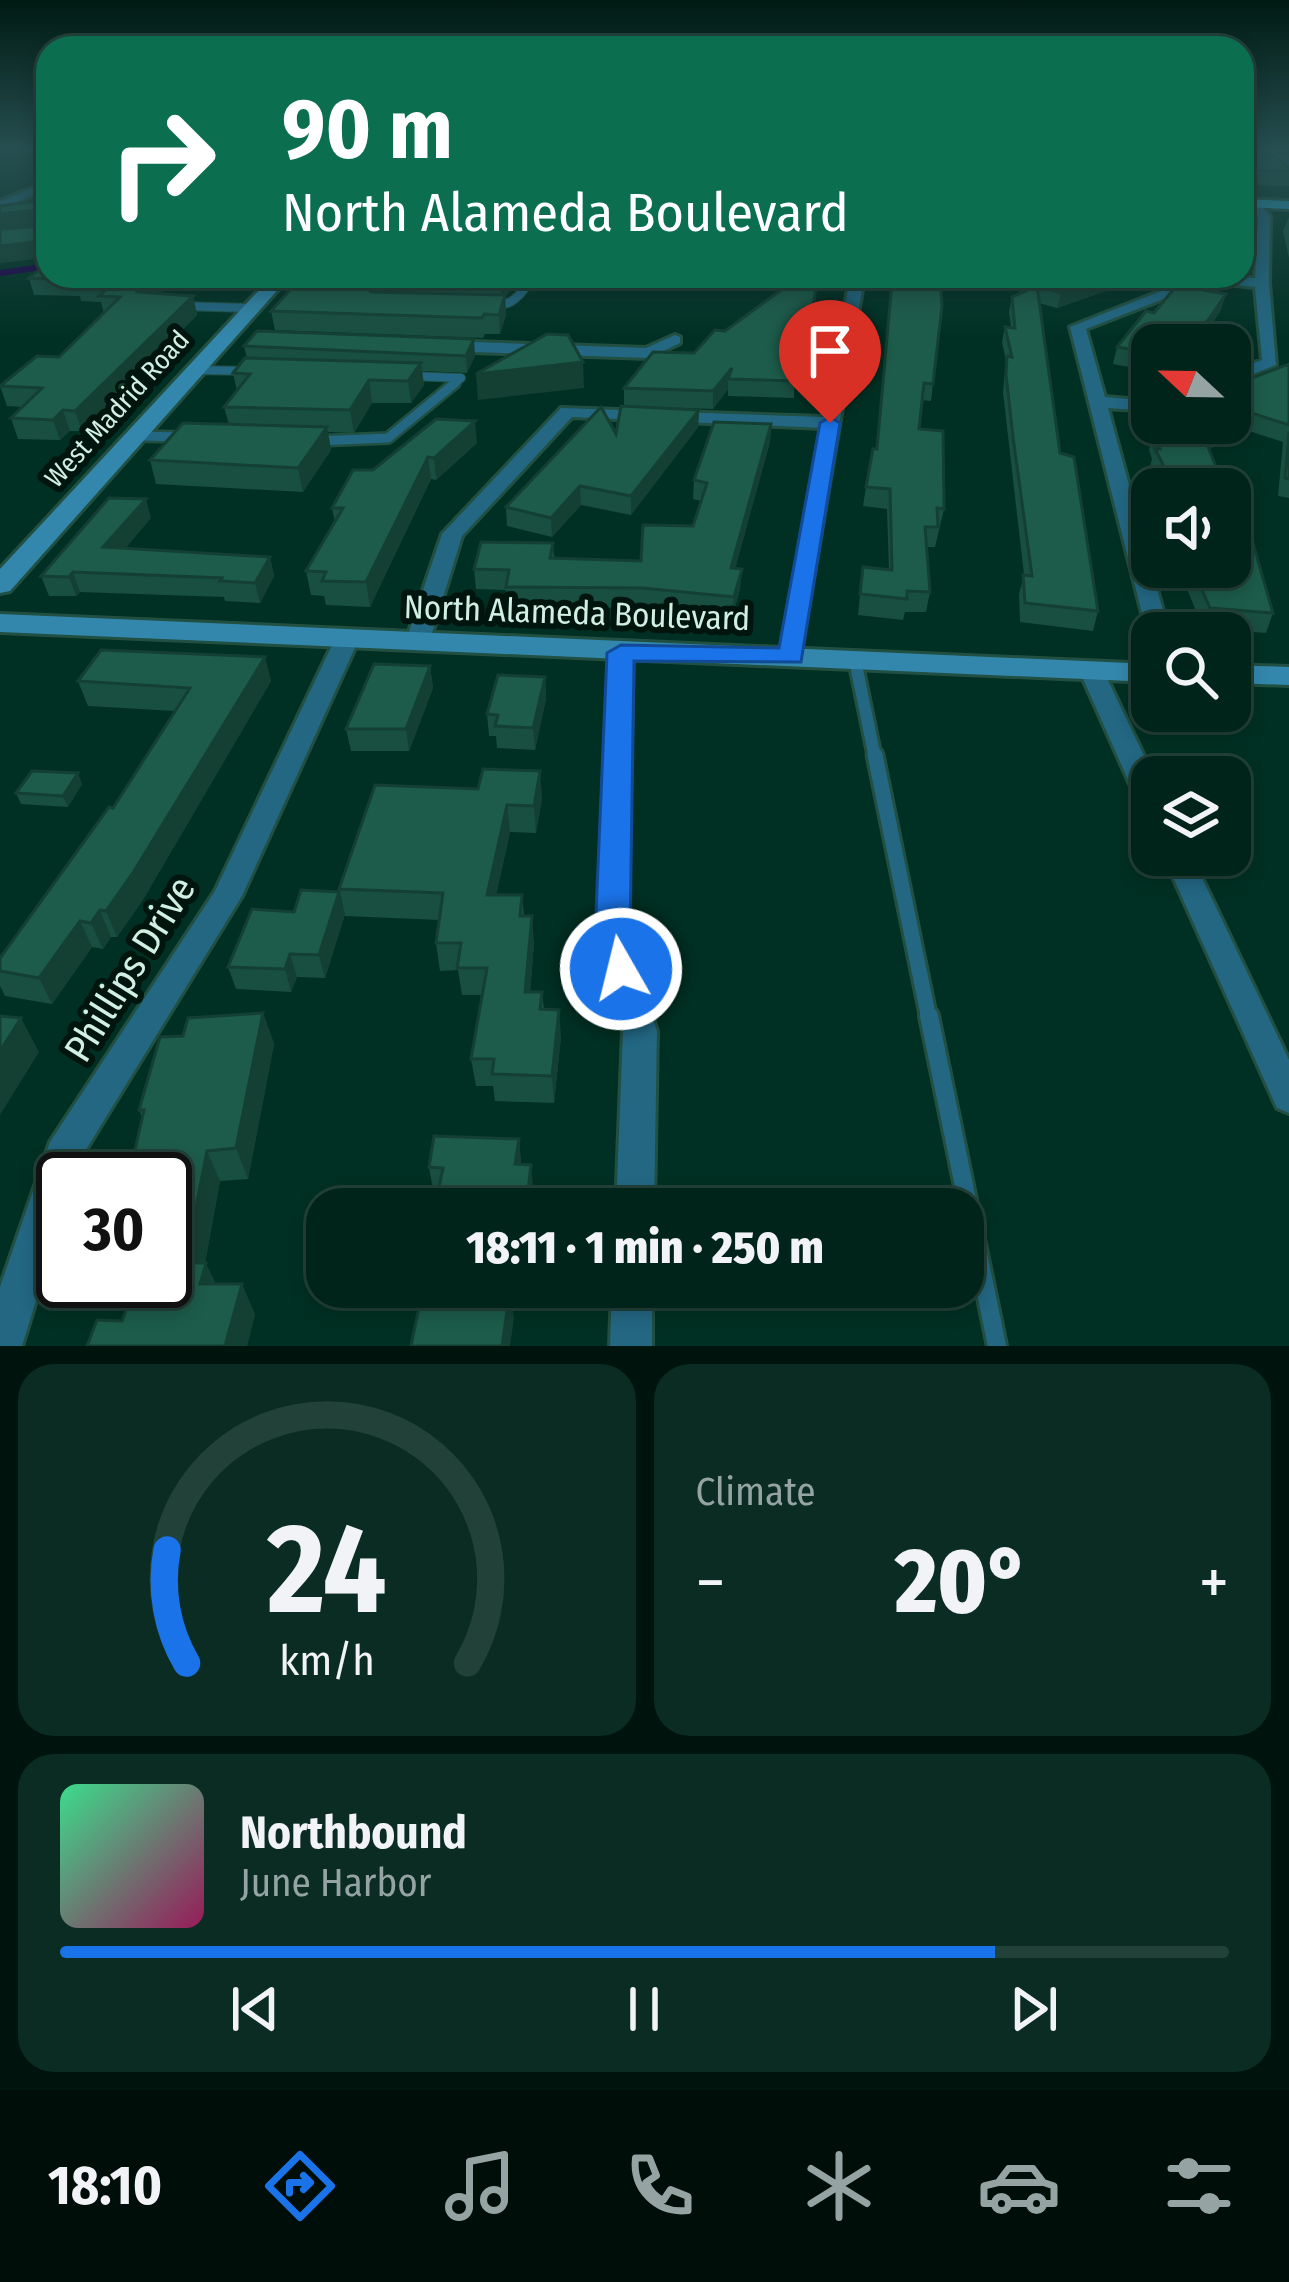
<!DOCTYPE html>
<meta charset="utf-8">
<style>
body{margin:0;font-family:"Fira Sans Condensed",sans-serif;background:#0a2c23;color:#f1f3f6;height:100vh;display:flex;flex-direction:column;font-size:45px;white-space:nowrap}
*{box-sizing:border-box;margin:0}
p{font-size:39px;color:#95a4a2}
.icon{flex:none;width:66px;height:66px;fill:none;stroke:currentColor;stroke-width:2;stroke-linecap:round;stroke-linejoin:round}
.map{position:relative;height:1346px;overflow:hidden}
.panel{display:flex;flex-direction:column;gap:18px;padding:18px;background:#00140e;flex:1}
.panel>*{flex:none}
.guide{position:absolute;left:36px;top:36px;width:1218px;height:252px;border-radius:36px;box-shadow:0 6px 18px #0003,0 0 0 3px #224139;background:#0b6e4f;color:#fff;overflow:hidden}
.needle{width:78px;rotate:292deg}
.controls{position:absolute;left:1131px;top:324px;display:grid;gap:24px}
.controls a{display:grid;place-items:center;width:120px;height:120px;border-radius:24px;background:#00241a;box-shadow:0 6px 18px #0003,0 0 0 3px #224139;font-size:60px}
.speed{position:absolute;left:36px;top:1152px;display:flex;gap:24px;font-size:60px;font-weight:700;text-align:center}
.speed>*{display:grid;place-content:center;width:156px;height:156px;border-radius:50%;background:#00241a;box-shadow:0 6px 18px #0003,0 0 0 3px #224139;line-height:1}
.speed .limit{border:6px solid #111;border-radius:18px;background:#fff;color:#111}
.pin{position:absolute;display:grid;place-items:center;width:102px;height:102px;color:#fff;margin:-123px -51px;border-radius:50% 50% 50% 0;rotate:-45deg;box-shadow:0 0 12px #0007}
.pin .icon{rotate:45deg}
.me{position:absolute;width:132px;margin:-66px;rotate:352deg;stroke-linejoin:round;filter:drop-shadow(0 0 9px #0008)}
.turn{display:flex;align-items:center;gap:42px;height:252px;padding:0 48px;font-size:54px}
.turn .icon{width:156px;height:156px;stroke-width:2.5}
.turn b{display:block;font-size:84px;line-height:102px}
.big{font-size:90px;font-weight:800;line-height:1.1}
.panel .card{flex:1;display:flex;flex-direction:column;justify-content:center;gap:18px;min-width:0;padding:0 42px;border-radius:36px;background:#0a2c23}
.panel .dial{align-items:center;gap:0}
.dial svg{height:312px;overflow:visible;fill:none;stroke:#224139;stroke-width:7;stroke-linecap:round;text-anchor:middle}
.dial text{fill:#f1f3f6;stroke:none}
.song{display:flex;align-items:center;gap:36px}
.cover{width:144px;height:144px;border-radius:18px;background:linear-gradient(135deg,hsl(150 70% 55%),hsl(330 70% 35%))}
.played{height:12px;border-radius:6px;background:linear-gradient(90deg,#1a73e8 80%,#224139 80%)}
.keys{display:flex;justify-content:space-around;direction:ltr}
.heat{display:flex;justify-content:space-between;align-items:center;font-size:66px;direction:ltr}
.panel .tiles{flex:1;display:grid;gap:18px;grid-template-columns:1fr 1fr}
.card:last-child{grid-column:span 2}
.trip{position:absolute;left:306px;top:1188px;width:678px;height:120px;border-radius:36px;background:#00241a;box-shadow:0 6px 18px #0003,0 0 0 3px #224139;font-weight:800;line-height:120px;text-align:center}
.tabs{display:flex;height:192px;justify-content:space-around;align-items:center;background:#000e0a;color:#95a4a2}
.tabs .icon{width:84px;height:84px}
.tabs .selected{color:#1a73e8}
.tabs b{font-size:54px;color:#f1f3f6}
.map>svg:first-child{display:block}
</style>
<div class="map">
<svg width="1289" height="1346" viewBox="0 0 1289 1346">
<rect width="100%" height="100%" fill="#003023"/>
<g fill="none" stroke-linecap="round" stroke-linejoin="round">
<path stroke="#1d0149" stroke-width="6" d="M0,273L48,266"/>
<defs>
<path id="lane-far4" d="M214,276L207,284L272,286
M179,306L250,308
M490,306C508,306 517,300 527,285L516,276
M193,370L251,371
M409,376L461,378L451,386"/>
<path id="lane-far3" d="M136,436L187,437
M316,441L388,438L455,383"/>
<path id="lane-far2" d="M855,660L875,758"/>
<path id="lane-far1" d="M875,755L929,1019"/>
<path id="lane" d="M929,1016L997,1346"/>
<path id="street" d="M1264,149H1276L1289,160V169Z
M48,182V189L0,209V201Z
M1250,192L1270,216L1269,283L1276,365L1230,383V372L1262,360L1255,287L1207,282L1086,329L1105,397L1152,401V411L1108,408L1169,633H1152V638L1147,633L1070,327L1199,276L1255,278L1258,216L1244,195Z
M855,286L862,290L799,662H783L779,657L822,428L572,417L462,536L429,643L417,650L409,648L405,643L442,534L561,408L824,417L848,290Z
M675,335L680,337V343L649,358L445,351L437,346L445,341L646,348Z
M346,634L358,641L242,896L79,1161L73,1179H63V1213L22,1346H0V1287L50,1142L215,891L334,641Z
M621,646L633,653L627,938L657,1031L654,1209H616L623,1031L597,938L609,653Z
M1092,665L1104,672L1154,777L1152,812L1142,809L1138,802L1080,672Z
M1163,855H1191L1289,1060V1113L1277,1108Z
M612,1287H652V1346H610Z"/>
<path id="secondary" d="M272,276H290L10,591L0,593V569Z
M0,614L1152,664V682L0,632Z
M1230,665L1289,667V685L1230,683Z"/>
<path id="primary" d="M1242,199L1289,201V209L1242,207Z"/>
</defs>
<use href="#lane-far4" stroke="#214f42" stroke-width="10"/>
<use href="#lane-far3" stroke="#214f42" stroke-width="14"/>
<use href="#lane-far2" stroke="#214f42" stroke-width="18"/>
<use href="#lane-far1" stroke="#214f42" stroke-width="21"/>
<use href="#lane" stroke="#214f42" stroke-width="24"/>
<use href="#street" stroke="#214f42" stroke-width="6"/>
<use href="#secondary" stroke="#214f42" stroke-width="6"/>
<use href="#primary" stroke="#214f42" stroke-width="6"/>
<use href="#lane-far4" stroke="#236783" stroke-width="8"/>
<use href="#lane-far3" stroke="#236783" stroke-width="9"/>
<use href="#lane-far2" stroke="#236783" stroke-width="12"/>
<use href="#lane-far1" stroke="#236783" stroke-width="15"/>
<use href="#lane" stroke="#236783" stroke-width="18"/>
<use href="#street" fill="#236783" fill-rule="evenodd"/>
<use href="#secondary" fill="#3387ac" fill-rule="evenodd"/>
<use href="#primary" fill="#2ba2d1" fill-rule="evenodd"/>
</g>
<path fill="#194f40" d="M1242,149L1289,168V186L1242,185Z
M48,182V257L0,263V206L43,200L39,187Z
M1289,217V258L1283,231Z
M180,276L160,294L193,296L197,315L82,431H70L60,440L18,439L11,418L22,407L7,406L0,386L59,357L104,313L101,302L81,301L80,296L34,295L29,278Z
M303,276H514L515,286L505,296L506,315L500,334H485L483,338L275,330L271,311Z
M902,276L933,384L931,401L922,400L919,429L944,509L935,547H927L930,592L926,612H905L903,620L858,615L863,567L889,570L887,509L863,506L866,487L876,449Z
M1020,276H1149L1057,308L1039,303L1060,453L1098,611L1093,631L1020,622L1019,594L1024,575L1003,392L1006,361L1002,342L1005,327H1011L1009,312L1012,297L1019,293L1020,289L1017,288Z
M816,297L805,364L795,363L794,398L728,396V389L713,409L624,406V388L694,353L725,331Z
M1221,310L1198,345H1152V371L1113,364L1117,347L1154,313Z
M244,346L475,356L467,373L422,371L424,385L411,403H372L354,433L328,432L331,450L303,492L156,484L150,460L229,424L224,407L237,391L233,373L247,358Z
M1289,364V498L1278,496L1283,442L1246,430L1209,449L1225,489H1161L1150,466L1152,459L1149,450L1154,432L1230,423Z
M699,410L698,427L631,515L581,505L552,537L507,526L506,507Z
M771,424L770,442L735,568L742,569L740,589L732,618L643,608L508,607L506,590L476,589L474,569L553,543L554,558L641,561L693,526L701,501L693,499L694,480Z
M477,443L436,480L431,479L370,607L326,605L324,596L311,595L306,571L335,522L332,508L373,470Z
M151,518L125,548L270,557L274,576L260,603L225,601L224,597L80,592L76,596H49L41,576Z
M1178,567H1230L1273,613L1266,633L1203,628Z
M430,666L433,688L409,751H351L346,729Z
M545,677L546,699L535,750L497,748L496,736H489L487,714Z
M78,681H271L144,898L117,937H111L103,949L92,947L52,1004L5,996L0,986V958L113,808L175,711L88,706Z
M82,784L68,807L21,804L16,793Z
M375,785L542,798L536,833L510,832L496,895H522L524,916L534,943L530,992H542L544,1009L561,1037L554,1103L495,1101L493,1086H476L471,1059L482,995H462L458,970L440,971L436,943L439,920L345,916L339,889Z
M345,914L325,978L297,977L291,992L236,989L228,967Z
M263,1013L274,1044L248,1179L220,1181L205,1263L216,1284L255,1314L247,1346H87L122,1321L165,1281V1179L131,1167L142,1117L139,1110L183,1036Z
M519,1139L521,1165L533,1187L531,1209H442L439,1189H433L429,1167Z"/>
<path fill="#144034" d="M43,209L48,226L0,230V214Z
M1248,229L1244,242L1242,243V231Z
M48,240V257L0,263V246Z
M156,276H180L157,297L137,292L142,281Z
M372,276L374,295L363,282Z
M504,276H514L515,286L505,296L506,315L500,334L499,315L502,299L500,280Z
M1110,276H1149L1057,308L1061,293Z
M1226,294L1221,310L1198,345H1195L1197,336Z
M193,296L197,315L82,431L75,411Z
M474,339L475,356L467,373L466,356Z
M583,362L584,388L478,400L476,374Z
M421,363L424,385L411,403L408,381Z
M732,368L728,379V389L713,409V391Z
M369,380L372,403L354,433L350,410Z
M63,410L70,431L60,440L53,420Z
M699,410L698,427L631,515V496Z
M1252,413L1246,430L1199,455L1204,437Z
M475,421L477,443L436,480L434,458Z
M771,424L770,442L730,588L731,568Z
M327,427L331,450L303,492L298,468Z
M428,457L431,479L370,607L366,582Z
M580,486L581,505L552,537L551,518Z
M146,499L151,518L110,567L103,547Z
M270,557L274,576L260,603L255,583Z
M742,569L740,589L732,618L734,597Z
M73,572L80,592L76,596L69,577Z
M265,657L271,681L144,898L117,937L106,911Z
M430,666L433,688L409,751L406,729Z
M545,677L546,699L535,750L533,728Z
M540,771L542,798L536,833L534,806Z
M78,773L82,784L68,807L63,796Z
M507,805L510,832L490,923L487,895Z
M339,892L345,914L325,978L319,955Z
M100,910L111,937L103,949L91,923Z
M532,916L534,943L528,1019L525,992Z
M80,921L92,947L52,1004L39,978Z
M290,954L297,977L291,992L285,969Z
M559,1010L561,1037L554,1103L552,1076Z
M263,1013L274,1044L248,1179L236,1148Z
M21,1018L39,1052L0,1115V1051Z
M519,1139L521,1161L518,1186L515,1164Z
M207,1151L220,1181L203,1274L206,1263L220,1293L214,1313L185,1263Z
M531,1165L533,1187L531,1209H526Z
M242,1284L255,1314L247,1346H225Z
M510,1290L514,1318L510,1346H502Z"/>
<path fill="#1d5c4a" stroke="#144034" stroke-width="3" d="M1242,149H1266L1289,168V171L1242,170Z
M48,196V240L0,246V229L43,226L48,214L43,209L0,214V206L47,200Z
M48,263V276H156L152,279L142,281L137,292L193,296L75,411L63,410L53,420L11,418L42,388L0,386L37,356L59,357L120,297L99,296L111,285L76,284L80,279L29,278Z
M303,276H371L363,282L371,292L505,295L499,315L484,314L482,318L271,311Z
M378,276H504L500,280Z
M903,276H940L942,306L933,384L924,383L919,429L943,431L944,509L937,508L938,527H925L930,592L907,591V599L860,594L863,567L892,570L890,489L866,487L873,449H877L892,282L902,283Z
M1029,276H1110L1061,293L1021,281L1031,277Z
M817,282L806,348L795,347V381L728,379L732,368L713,391L624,388L653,352L694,353L715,330L725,331L791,283Z
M1177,285L1226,294L1197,336L1183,333L1174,345H1152V353L1117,347L1146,311L1154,313Z
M1037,286L1060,453L1074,457L1098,611L1025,603L1023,575L1032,576L1013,437L1006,375L1007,356L1012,357L1005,327L1015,328L1012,297Z
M257,331L474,339L466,356L244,346Z
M547,334L568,335L583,362L476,374Z
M245,358L421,363L408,381L369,380L350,410L224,407L250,374L233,373Z
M1289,364V425L1252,413L1204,437L1225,489H1170L1167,472L1155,449H1160L1154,432L1175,423H1230V386Z
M621,406L699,410L631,496L580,486L551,518L506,507L601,407L616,434Z
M436,419L475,421L434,458L428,457L366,582L322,581L326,572L306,571L343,508H332L353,470H373Z
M714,422L771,424L731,568L742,569L734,597L643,588L506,587L509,570L474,569L481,542L553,543L550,558L641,561L643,525L693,526L707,483L694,480Z
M183,423L327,427L298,468L150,460Z
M1289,432V479L1285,478Z
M109,498L146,499L103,547L270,557L255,583L220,581L222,578L73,572L69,577L41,576Z
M1230,502L1237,519H1246L1273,613L1210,608L1192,567H1230Z
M101,650L265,657L134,871L106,911L100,910L91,923L80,921L39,978L0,971V958L109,807L113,808L190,688L78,681Z
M374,664L430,666L406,729H346Z
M498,675L545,677L533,728L495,726L498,715L487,714Z
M483,769L540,771L534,806L507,805L487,895H522L520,916H532L525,992H542L540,1009L559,1010L552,1076L492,1074L494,1059H471L487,968H457L461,943H436L443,893L339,889L375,785L478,789Z
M32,771L78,773L63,796L16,793Z
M301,890L339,892L319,955L290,954L285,969L228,967L252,909L294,912Z
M263,1013L236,1148L207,1151L185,1263H206L200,1284H242L225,1346H87L97,1320L122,1321L136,1281H165V1179H120L123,1167H131L144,1110H139L160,1037L183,1036L188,1018Z
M0,1016L21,1018L0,1051Z
M434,1136L519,1139L515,1164L531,1165L526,1208L451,1209L454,1192H438L443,1168L429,1167Z
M423,1287L510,1290L502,1346H411Z"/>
<linearGradient id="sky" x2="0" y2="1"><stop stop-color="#001a13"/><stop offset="0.44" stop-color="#264e50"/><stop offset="1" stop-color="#264e50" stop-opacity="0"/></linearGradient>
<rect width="1289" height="338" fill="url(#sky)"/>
<path fill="#1a73e8" stroke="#114b97" stroke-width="3" d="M830,417L840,423L801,662L634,661L630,938L639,969L634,979L621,984L609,979L595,938L607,653L621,645L779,648L820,423Z"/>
<g text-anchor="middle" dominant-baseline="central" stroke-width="12" stroke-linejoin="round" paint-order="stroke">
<g font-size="27" fill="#d1efe3" stroke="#00150e">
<text transform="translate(117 409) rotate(-48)">West Madrid Road</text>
</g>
<g font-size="33" fill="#d1efe3" stroke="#00150e">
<text transform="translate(577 613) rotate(2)">North Alameda Boulevard</text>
</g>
<g font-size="39" fill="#d1efe3" stroke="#00150e">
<text transform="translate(130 969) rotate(-58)">Phillips Drive</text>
</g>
</g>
</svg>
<div class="controls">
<a><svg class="needle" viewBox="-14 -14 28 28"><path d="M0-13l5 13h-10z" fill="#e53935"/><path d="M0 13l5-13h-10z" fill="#95a4a2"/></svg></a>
<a><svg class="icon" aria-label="sound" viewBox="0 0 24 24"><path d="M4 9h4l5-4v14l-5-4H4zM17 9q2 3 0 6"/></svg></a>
<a><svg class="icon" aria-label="search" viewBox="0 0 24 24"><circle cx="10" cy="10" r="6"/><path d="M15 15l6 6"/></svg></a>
<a><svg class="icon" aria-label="layers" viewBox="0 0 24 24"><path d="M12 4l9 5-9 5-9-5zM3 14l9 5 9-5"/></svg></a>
</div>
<div class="speed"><div class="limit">30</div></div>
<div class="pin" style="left:830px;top:423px;background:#d93025"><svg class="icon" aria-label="arrive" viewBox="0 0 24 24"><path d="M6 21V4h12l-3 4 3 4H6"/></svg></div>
<svg class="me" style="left:621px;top:969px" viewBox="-20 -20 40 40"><circle r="17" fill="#1a73e8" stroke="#fff" stroke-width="3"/><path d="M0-11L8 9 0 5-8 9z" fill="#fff"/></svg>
<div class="trip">18:11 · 1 min · 250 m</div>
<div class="guide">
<div class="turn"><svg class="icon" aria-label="right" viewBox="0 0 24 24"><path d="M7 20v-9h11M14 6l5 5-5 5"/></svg><div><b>90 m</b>North Alameda Boulevard</div></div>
</div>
</div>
<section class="panel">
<div class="tiles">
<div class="card dial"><svg viewBox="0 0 100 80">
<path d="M14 69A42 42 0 1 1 86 69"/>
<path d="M14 69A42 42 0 0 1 9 40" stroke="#1a73e8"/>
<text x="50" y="56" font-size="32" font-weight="700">24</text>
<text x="50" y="72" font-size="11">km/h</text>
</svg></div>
<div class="card"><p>Climate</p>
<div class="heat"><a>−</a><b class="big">20°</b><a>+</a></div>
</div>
<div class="card">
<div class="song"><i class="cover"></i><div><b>Northbound</b><p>June Harbor</p></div></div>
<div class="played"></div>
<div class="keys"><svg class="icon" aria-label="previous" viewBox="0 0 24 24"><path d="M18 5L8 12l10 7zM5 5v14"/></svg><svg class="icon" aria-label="pause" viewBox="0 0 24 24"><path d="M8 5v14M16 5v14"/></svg><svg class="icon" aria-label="next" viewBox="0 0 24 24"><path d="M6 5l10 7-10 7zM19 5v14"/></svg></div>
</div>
</div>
</section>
<nav class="tabs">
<b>18:10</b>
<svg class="icon selected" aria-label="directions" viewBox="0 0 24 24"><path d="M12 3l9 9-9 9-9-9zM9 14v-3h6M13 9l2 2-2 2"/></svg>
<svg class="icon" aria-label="music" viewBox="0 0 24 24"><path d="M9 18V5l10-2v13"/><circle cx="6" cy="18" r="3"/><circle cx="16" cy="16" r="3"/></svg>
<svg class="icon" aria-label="phone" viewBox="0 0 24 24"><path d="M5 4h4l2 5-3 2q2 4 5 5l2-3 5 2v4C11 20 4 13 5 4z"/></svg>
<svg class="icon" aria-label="climate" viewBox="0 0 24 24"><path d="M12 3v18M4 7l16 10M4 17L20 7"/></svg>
<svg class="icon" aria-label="car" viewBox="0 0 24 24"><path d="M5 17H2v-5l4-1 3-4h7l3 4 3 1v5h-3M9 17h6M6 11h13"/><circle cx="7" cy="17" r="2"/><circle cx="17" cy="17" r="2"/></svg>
<svg class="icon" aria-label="filters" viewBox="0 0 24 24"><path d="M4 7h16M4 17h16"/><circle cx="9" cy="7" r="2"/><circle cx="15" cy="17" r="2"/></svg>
</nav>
